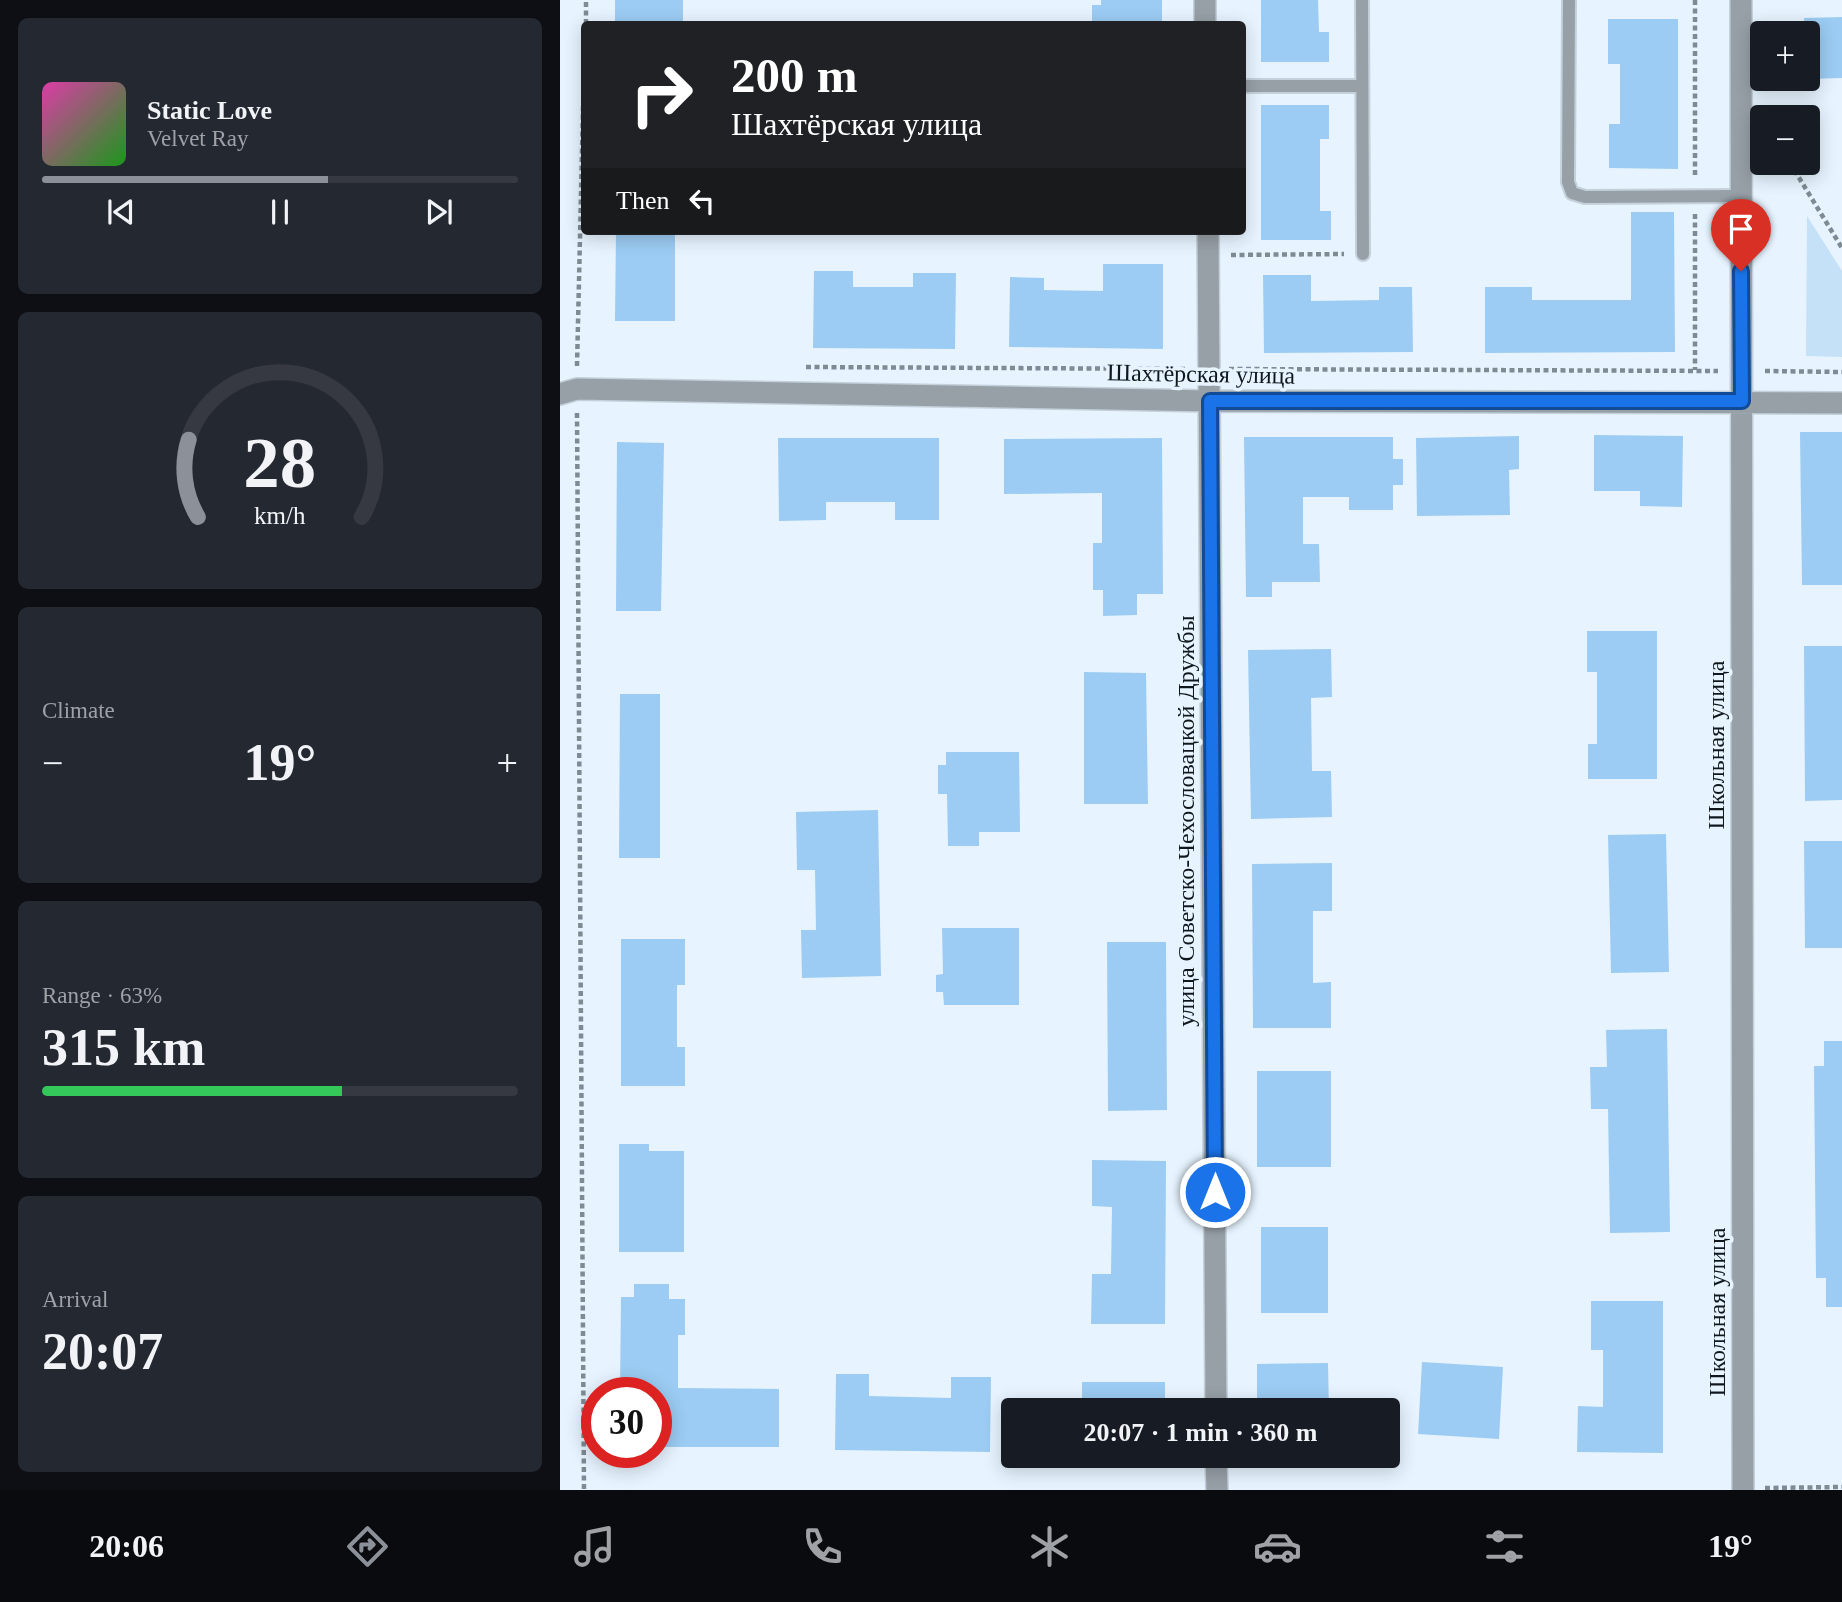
<!DOCTYPE html>
<meta charset="utf-8">
<style>
body{margin:0;font-family:"Times New Roman",serif;background:#242831;color:#f1f3f6;height:100vh;display:flex;flex-direction:column;font-size:26px;white-space:nowrap}
*{box-sizing:border-box;margin:0}
p{font-size:23px;color:#9ea1a6}
.icon{flex:none;width:38px;height:38px;fill:none;stroke:currentColor;stroke-width:2;stroke-linecap:round;stroke-linejoin:round}
.map{position:relative;flex:1;overflow:hidden}
.sheet{display:flex;flex-direction:column;gap:18px;padding:18px;background:#0d0f14;width:560px}
.sheet>*{flex:none}
.guide{position:absolute;left:21px;top:21px;width:665px;height:214px;border-radius:7px;box-shadow:0 4px 18px #0003;background:#202124;color:#fff;overflow:hidden}
.buttons{position:absolute;left:1190px;top:21px;display:grid;gap:14px}
.buttons a{display:grid;place-items:center;width:70px;height:70px;border-radius:7px;background:#171b24;box-shadow:0 4px 18px #0003;font-size:35px}
.speed{position:absolute;left:21px;top:1377px;display:flex;gap:14px;font-size:35px;font-weight:700;text-align:center}
.speed>*{display:grid;place-content:center;width:91px;height:91px;border-radius:50%;background:#171b24;box-shadow:0 4px 18px #0003;line-height:1}
.speed .limit{border:10px solid #d22;background:#fff;color:#111}
.pin{position:absolute;display:grid;place-items:center;width:60px;height:60px;color:#fff;margin:-72px -30px;border-radius:50% 50% 50% 0;rotate:-45deg;box-shadow:0 0 7px #0007}
.pin .icon{rotate:45deg}
.me{position:absolute;width:77px;margin:-38px;rotate:0deg;stroke-linejoin:round;filter:drop-shadow(0 0 5px #0008)}
.turn{display:flex;align-items:center;gap:24px;height:147px;padding:0 35px;font-size:32px}
.turn .icon{width:91px;height:91px;stroke-width:2.5}
.turn b{display:block;font-size:49px;line-height:60px}
.then{display:flex;align-items:center;height:66px;padding:0 35px;background:#0003;gap:14px;font-size:26px}
.big{font-size:52px;font-weight:700;line-height:1.1}
.sheet .widget{flex:1;display:flex;flex-direction:column;justify-content:center;gap:10px;min-width:0;padding:0 24px;border-radius:10px;background:#242831}
.sheet .dial{align-items:center;gap:0}
.dial svg{height:182px;overflow:visible;fill:none;stroke:#363941;stroke-width:7;stroke-linecap:round;text-anchor:middle}
.dial text{fill:#f1f3f6;stroke:none}
.song{display:flex;align-items:center;gap:21px}
.cover{width:84px;height:84px;border-radius:10px;background:linear-gradient(135deg,hsl(320 70% 55%),hsl(120 70% 35%))}
.played{height:7px;border-radius:4px;background:linear-gradient(90deg,#8c9099 60%,#363941 60%)}
.keys{display:flex;justify-content:space-around;direction:ltr}
.heat{display:flex;justify-content:space-between;align-items:center;font-size:38px;direction:ltr}
.charge{height:10px;border-radius:5px;background:linear-gradient(90deg,#34c759 63%,#363941 0)}
.trip{position:absolute;left:441px;top:1398px;width:399px;height:70px;border-radius:7px;background:#171b24;box-shadow:0 4px 18px #0003;font-weight:700;line-height:70px;text-align:center}
.dock{display:flex;height:112px;justify-content:space-around;align-items:center;background:#090b0e;color:#9ea1a6}
.dock .icon{width:49px;height:49px}
.dock .selected{color:#8c9099}
.dock b{font-size:32px;color:#f1f3f6}
main{display:flex;flex:1;min-height:0}
.map>svg:first-child{display:block}
</style>
<main>
<section class="sheet">
<div class="widget">
<div class="song"><i class="cover"></i><div><b>Static Love</b><p>Velvet Ray</p></div></div>
<div class="played"></div>
<div class="keys"><svg class="icon" aria-label="previous" viewBox="0 0 24 24"><path d="M18 5L8 12l10 7zM5 5v14"/></svg><svg class="icon" aria-label="pause" viewBox="0 0 24 24"><path d="M8 5v14M16 5v14"/></svg><svg class="icon" aria-label="next" viewBox="0 0 24 24"><path d="M6 5l10 7-10 7zM19 5v14"/></svg></div>
</div>
<div class="widget dial"><svg viewBox="0 0 100 80">
<path d="M14 69A42 42 0 1 1 86 69"/>
<path d="M14 69A42 42 0 0 1 10 35" stroke="#8c9099"/>
<text x="50" y="56" font-size="32" font-weight="700">28</text>
<text x="50" y="72" font-size="11">km/h</text>
</svg></div>
<div class="widget"><p>Climate</p>
<div class="heat"><a>−</a><b class="big">19°</b><a>+</a></div>
</div>
<div class="widget"><p>Range · 63%</p><b class="big">315 km</b><div class="charge"></div></div>
<div class="widget"><p>Arrival</p><b class="big">20:07</b></div>
</section>
<div class="map">
<svg width="1282" height="1490" viewBox="0 0 1282 1490">
<rect width="100%" height="100%" fill="#e7f4ff"/>
<path fill="#c4e1f8" d="M1247,216L1282,271V357L1246,356Z"/>
<path fill="#9cccf3" d="M55,0H123V24H55Z
M541,0H602V24H532V5H541Z
M701,0H758L759,32H769V62H701Z
M1282,17V78L1248,79V33H1245L1244,18Z
M1048,19H1118V169L1049,168V124H1060V64H1048Z
M701,105H769V139H760V211H771V240H701Z
M1071,212H1114L1115,352L925,353V287H972V300H1071Z
M56,231H115V321H55Z
M543,264H603V349L449,347L450,277L484,278V290L543,291Z
M254,271H293V287H353V273H396L395,349L253,348Z
M703,275H751V301L819,300V287H852L853,352L704,353Z
M1240,432H1282V585H1242Z
M1034,435L1123,436L1122,507L1080,506V491H1034Z
M959,436V469L949,470L950,515L857,516L856,438Z
M684,437H833V459H843V485H833V510H789V497H743V544H759L760,582H712V597H686Z
M218,438H379V520H335V502H266V520L219,521Z
M602,438L603,594H577V615L543,616V590H533V543H542V493L444,494V439Z
M57,442L104,443L101,611H56Z
M1027,631H1097V779H1028V744H1037V672H1027Z
M1244,646H1282V800L1245,801Z
M771,649L772,697L751,698L752,771H771L772,817L691,819L688,650Z
M524,672L586,673L588,804H524Z
M60,694H100V858H59Z
M386,752H459L460,832H419V846H388L387,794H378V765H386Z
M318,810L321,976L242,978L241,930H256L255,870H237L236,812Z
M1106,834L1109,972L1051,973L1048,835Z
M1244,841H1282V948H1245Z
M772,863V911H753V983L771,982V1028H693L692,864Z
M382,928H459V1005H384L383,992H376V975L383,974Z
M61,939H125V985H117V1047H125V1086H61Z
M547,942H606L607,1110L548,1111Z
M1107,1029L1110,1232L1050,1233L1048,1109H1031L1030,1067H1047L1046,1030Z
M1264,1041H1282V1307H1266V1278H1256L1254,1066H1264Z
M697,1071H771V1167H697Z
M59,1144H89V1151H124V1252H59Z
M532,1160L606,1161L605,1324H531L532,1274H551L552,1207L532,1206Z
M701,1227H768V1313H701Z
M74,1284H109V1299H125V1335H118V1388L219,1389V1447H96V1393H60L61,1297H74Z
M1031,1301H1103V1453L1017,1452L1018,1406L1043,1407V1350H1031Z
M862,1362L943,1367L939,1439L858,1434Z
M768,1363L769,1410H697V1364Z
M276,1374H309V1396L391,1398V1377H431L430,1452L275,1450Z
M522,1382H605V1410H522Z"/>
<g fill="none" stroke-linecap="round" stroke-linejoin="round">
<defs>
<path id="lane" d="M802,0L803,254
M1009,0L1008,182L1012,193L1025,197L1181,196
M682,86H802"/>
<path id="street" d="M645,0V24
M1181,0L1183,1490
M648,231L656,1410
M0,394L17,389L650,401L1282,403
M656,1456L657,1490"/>
</defs>
<use href="#lane" stroke="#c4d1db" stroke-width="16"/>
<use href="#street" stroke="#c4d1db" stroke-width="24"/>
<path stroke="#7f8a92" stroke-width="4.5" stroke-dasharray="5 3.5" stroke-linecap="butt" d="M1135,0V178
M26,24V0
M1230,163L1282,248
M1135,214V370
M671,255L784,254
M17,366L24,67
M246,367L626,369
M669,369L1158,371
M1205,371L1282,372
M17,413L24,1490
M1205,1488L1282,1487"/>
<use href="#lane" stroke="#97a0a7" stroke-width="12"/>
<use href="#street" stroke="#97a0a7" stroke-width="21"/>
</g>
<g fill="none" stroke-linecap="round" stroke-linejoin="round">
<defs>
<path id="route" d="M655,1192L650,401H1182L1181,271"/>
</defs>
<use href="#route" stroke="#114b97" stroke-width="18"/>
<use href="#route" stroke="#1a73e8" stroke-width="12"/>
</g>
<g text-anchor="middle" dominant-baseline="central" stroke-width="7" stroke-linejoin="round" paint-order="stroke">
<g font-size="24" fill="#0f171d" stroke="#e7f4ff">
<text transform="translate(641 374) rotate(1)">Шахтёрская улица</text>
<text transform="translate(1156 745) rotate(-90)">Школьная улица</text>
<text transform="translate(626 821) rotate(-90)">улица Советско-Чехословацкой Дружбы</text>
<text transform="translate(1157 1312) rotate(-90)">Школьная улица</text>
</g>
</g>
</svg>
<div class="buttons">
<a>+</a>
<a>−</a>
</div>
<div class="speed"><div class="limit">30</div></div>
<div class="pin" style="left:1181px;top:271px;background:#d93025"><svg class="icon" aria-label="arrive" viewBox="0 0 24 24"><path d="M6 21V4h12l-3 4 3 4H6"/></svg></div>
<svg class="me" style="left:655px;top:1192px" viewBox="-20 -20 40 40"><circle r="17" fill="#1a73e8" stroke="#fff" stroke-width="3"/><path d="M0-11L8 9 0 5-8 9z" fill="#fff"/></svg>
<div class="trip">20:07 · 1 min · 360 m</div>
<div class="guide">
<div class="turn"><svg class="icon" aria-label="right" viewBox="0 0 24 24"><path d="M7 20v-9h11M14 6l5 5-5 5"/></svg><div><b>200 m</b>Шахтёрская улица</div></div>
<div class="then">Then<svg class="icon" aria-label="left" viewBox="0 0 24 24"><path d="M17 20v-9H6M10 6l-5 5 5 5"/></svg></div>
</div>
</div>
</main>
<nav class="dock">
<b>20:06</b>
<svg class="icon selected" aria-label="directions" viewBox="0 0 24 24"><path d="M12 3l9 9-9 9-9-9zM9 14v-3h6M13 9l2 2-2 2"/></svg>
<svg class="icon" aria-label="music" viewBox="0 0 24 24"><path d="M9 18V5l10-2v13"/><circle cx="6" cy="18" r="3"/><circle cx="16" cy="16" r="3"/></svg>
<svg class="icon" aria-label="phone" viewBox="0 0 24 24"><path d="M5 4h4l2 5-3 2q2 4 5 5l2-3 5 2v4C11 20 4 13 5 4z"/></svg>
<svg class="icon" aria-label="climate" viewBox="0 0 24 24"><path d="M12 3v18M4 7l16 10M4 17L20 7"/></svg>
<svg class="icon" aria-label="car" viewBox="0 0 24 24"><path d="M5 17H2v-5l4-1 3-4h7l3 4 3 1v5h-3M9 17h6M6 11h13"/><circle cx="7" cy="17" r="2"/><circle cx="17" cy="17" r="2"/></svg>
<svg class="icon" aria-label="filters" viewBox="0 0 24 24"><path d="M4 7h16M4 17h16"/><circle cx="9" cy="7" r="2"/><circle cx="15" cy="17" r="2"/></svg>
<b>19°</b>
</nav>
